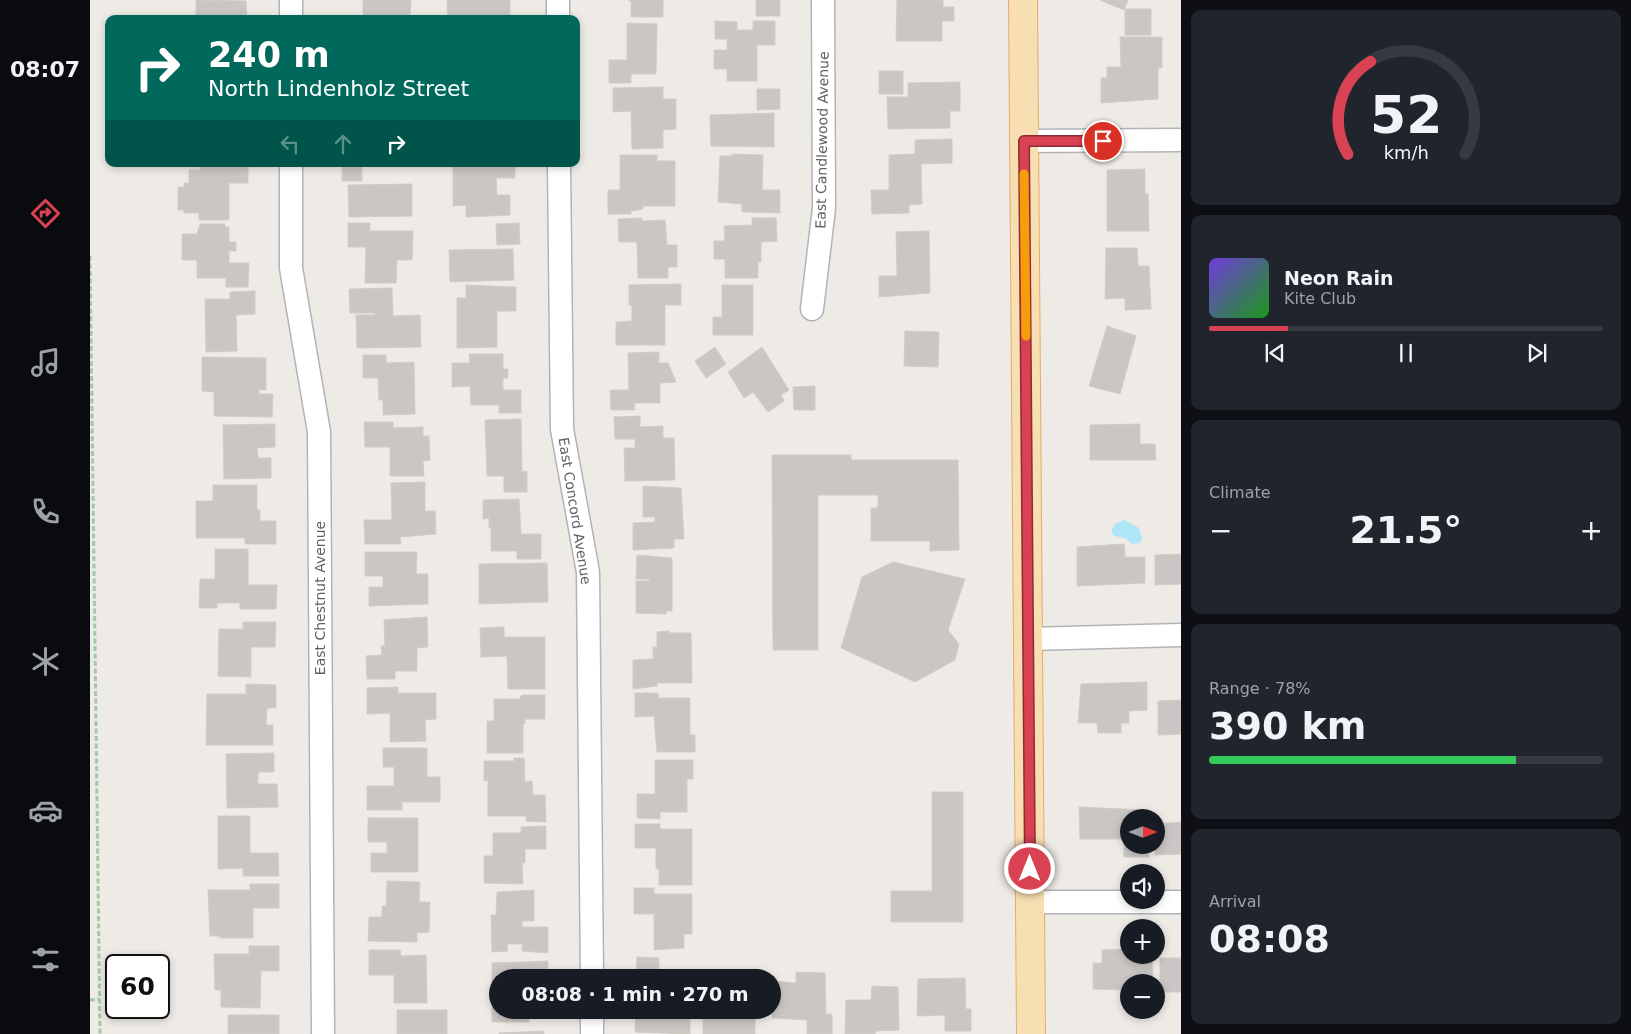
<!DOCTYPE html>
<meta charset="utf-8">
<style>
body{margin:0;font-family:"DejaVu Sans",sans-serif;background:#20242c;color:#f1f3f6;height:100vh;display:flex;flex-direction:column;font-size:19px;white-space:nowrap}
*{box-sizing:border-box;margin:0}
p{font-size:16px;color:#9ea1a6}
.icon{flex:none;width:28px;height:28px;fill:none;stroke:currentColor;stroke-width:2;stroke-linecap:round;stroke-linejoin:round}
.map{position:relative;flex:1;overflow:hidden}
.sheet{display:flex;flex-direction:column;gap:10px;padding:10px;background:#0d0f14;width:450px}
.sheet>*{flex:none}
.top-card{position:absolute;left:15px;top:15px;width:475px;height:152px;border-radius:10px;box-shadow:0 2px 8px #0003;background:#00695c;color:#fff;overflow:hidden}
.needle{width:32px;rotate:90deg}
.controls{position:absolute;left:1030px;top:809px;display:grid;gap:10px}
.controls a{display:grid;place-items:center;width:45px;height:45px;border-radius:50%;background:#171b24;box-shadow:0 2px 8px #0003;font-size:25px}
.speed{position:absolute;left:15px;top:954px;display:flex;gap:10px;font-size:25px;font-weight:700;text-align:center}
.speed>*{display:grid;place-content:center;width:65px;height:65px;border-radius:50%;background:#171b24;box-shadow:0 2px 8px #0003;line-height:1}
.speed .limit{border:2px solid #111;border-radius:8px;background:#fff;color:#111}
.pin{position:absolute;display:grid;place-items:center;width:42px;height:42px;color:#fff;margin:-21px;border:2px solid #fff;border-radius:50%;box-shadow:0 1px 5px #0007}
.me{position:absolute;width:55px;margin:-28px;rotate:0deg;stroke-linejoin:round;filter:drop-shadow(0 0 4px #0008)}
.turn{display:flex;align-items:center;gap:18px;height:105px;padding:0 20px;font-size:22px}
.turn .icon{width:65px;height:65px;stroke-width:2.5}
.turn b{display:block;font-size:35px;line-height:42px}
.lanes{display:flex;align-items:center;height:48px;padding:0 20px;background:#0003;justify-content:center;gap:25px;direction:ltr}
.lanes .off{opacity:.35}
.big{font-size:38px;font-weight:700;line-height:1.1}
.sheet .widget{flex:1;display:flex;flex-direction:column;justify-content:center;gap:8px;min-width:0;padding:0 18px;border-radius:10px;background:#20242c}
.sheet .dial{align-items:center;gap:0}
.dial svg{height:130px;overflow:visible;fill:none;stroke:#363941;stroke-width:7;stroke-linecap:round;text-anchor:middle}
.dial text{fill:#f1f3f6;stroke:none}
.song{display:flex;align-items:center;gap:15px}
.cover{width:60px;height:60px;border-radius:8px;background:linear-gradient(135deg,hsl(260 70% 55%),hsl(120 70% 35%))}
.played{height:5px;border-radius:2px;background:linear-gradient(90deg,#d94252 20%,#363941 20%)}
.keys{display:flex;justify-content:space-around;direction:ltr}
.heat{display:flex;justify-content:space-between;align-items:center;font-size:28px;direction:ltr}
.charge{height:8px;border-radius:4px;background:linear-gradient(90deg,#34c759 78%,#363941 0)}
.trip{position:absolute;left:399px;top:969px;width:292px;height:50px;border-radius:25px;background:#171b24;box-shadow:0 2px 8px #0003;font-weight:700;line-height:50px;text-align:center}
main{display:flex;flex:1;min-height:0}
.tab-bar{display:flex;flex-direction:column;width:90px;justify-content:space-around;align-items:center;background:#090b0e;color:#9ea1a6}
.tab-bar .icon{width:35px;height:35px}
.tab-bar .selected{color:#d94252}
.tab-bar b{font-size:22px;color:#f1f3f6}
.map>svg:first-child{display:block}
</style>
<main>
<nav class="tab-bar">
<b>08:07</b>
<svg class="icon selected" aria-label="directions" viewBox="0 0 24 24"><path d="M12 3l9 9-9 9-9-9zM9 14v-3h6M13 9l2 2-2 2"/></svg>
<svg class="icon" aria-label="music" viewBox="0 0 24 24"><path d="M9 18V5l10-2v13"/><circle cx="6" cy="18" r="3"/><circle cx="16" cy="16" r="3"/></svg>
<svg class="icon" aria-label="phone" viewBox="0 0 24 24"><path d="M5 4h4l2 5-3 2q2 4 5 5l2-3 5 2v4C11 20 4 13 5 4z"/></svg>
<svg class="icon" aria-label="climate" viewBox="0 0 24 24"><path d="M12 3v18M4 7l16 10M4 17L20 7"/></svg>
<svg class="icon" aria-label="car" viewBox="0 0 24 24"><path d="M5 17H2v-5l4-1 3-4h7l3 4 3 1v5h-3M9 17h6M6 11h13"/><circle cx="7" cy="17" r="2"/><circle cx="17" cy="17" r="2"/></svg>
<svg class="icon" aria-label="filters" viewBox="0 0 24 24"><path d="M4 7h16M4 17h16"/><circle cx="9" cy="7" r="2"/><circle cx="15" cy="17" r="2"/></svg>
</nav>
<div class="map">
<svg width="1091" height="1034" viewBox="0 0 1091 1034">
<rect width="100%" height="100%" fill="#eeebe6"/>
<path fill="#aee5f7" d="M1034,520L1049,528L1052,538L1050,543L1042,544L1035,538L1024,536L1021,531L1025,524Z"/>
<path fill="#cac6c3" stroke="#d3ccc5" d="M106,0L156,1L157,19H106Z
M273,0H321L320,16H315V19H273Z
M357,0H420V19H358Z
M538,0H573V17H541V1Z
M666,0H690V16H666Z
M807,0H853V7H864V21H852V41H806Z
M1010,0H1038L1034,10Z
M1035,9H1061V35H1035Z
M625,21L647,22V30H663V21H685V45H667V81H637V69H624V50H637V39H625Z
M537,23L567,24L566,74H541V83H519V60H537Z
M1030,37H1072V68H1068V99L1011,103V78H1017V67H1031Z
M789,71H813V94H789Z
M870,82V111H860V128L798,129L797,97H818V83Z
M573,87V99H586V129L573,130V148L542,149L541,111L523,112V88Z
M667,89H690V109L667,110Z
M684,113V147L621,146L620,115Z
M862,139V163L831,164L832,204L819,205V213L782,214L781,190H799V155L825,154V140Z
M642,154L673,155L672,190H690V213L652,212V204L628,202L630,156H642Z
M530,155H567V161H585V206H553V209L541,211V214H518V190H530Z
M110,164H158V183H139V220H109V213H94V210H88V187H94V183H99V170H110Z
M252,164H272V181H252Z
M363,164H425V178H406L407,195H420V215L376,217V205L363,206Z
M1055,169V194H1058L1059,231H1017V170Z
M322,184V216L259,217L258,185Z
M552,218V221L575,220L577,245H587V267H578V278H548L547,242H529L528,219Z
M662,218H686L687,241L671,242V262H668V278H635V259H624V241H635L634,226L662,225Z
M258,223H280V231H323L322,260H307L306,283H275L276,247H258Z
M429,223L430,244L407,245L406,224Z
M110,224H135V227H139V242H146V251H139V263H159L158,287H136V278H107V260H92V234H107Z
M839,231L840,293L789,297V276H807L806,232Z
M1016,248H1047L1048,266H1059L1061,309L1035,310V298L1015,299Z
M423,249L424,280L360,282L359,250Z
M591,284V305H575V345H526V322L542,321V305H539V285Z
M376,285L426,287V311H407V347L367,348V298H376Z
M632,285H663V335H623V317H632Z
M302,288L303,316L330,315L331,347L267,348L266,315H285V313H260L259,289Z
M165,291V314L146,315L147,351L116,352L115,299H140V292Z
M1017,326L1046,336L1030,394L999,386Z
M815,331L849,332L848,367L814,366Z
M625,347L636,364L616,378L605,361Z
M672,347L699,390L691,395L694,401L678,412L663,392L654,398L638,372Z
M569,352V363H578L586,382L570,383V403H544L545,410H521L520,390H539L538,353Z
M379,354H413V369H418V378H413V390H431V413H409V405H381L380,386L362,387V363H380Z
M273,355H296V363L324,362L325,414L293,415V400H289L288,378H273Z
M112,357L176,358V390L169,389V394H183L182,417L124,416V392L112,391Z
M725,386V410H704L703,387Z
M550,416V427L573,426V438H584L585,480L535,481L534,448H545V439H525L524,417Z
M431,419L432,472L437,471V492H414V476H397L395,420Z
M274,422H303V428L333,427V436H339L340,460L333,461L334,476H300V447H275Z
M185,424V447L167,448L168,458H181V478L134,479L133,425Z
M1050,424V444H1065L1066,460H1000V425Z
M682,455H761V460H868L869,550L840,551V541H781V508H788V495H728V650H683Z
M335,482V511H345L346,534L310,537L311,544H275L274,520H302L301,483Z
M123,485H167V510H170V521H186V544H155V538H106V501H123Z
M553,486L591,488L594,539H584V548L543,550V523L565,522V517H553Z
M429,499L431,534H451V559H427V551H401V528H399V518L393,519V500Z
M1034,544L1035,557H1055V583L987,586V547Z
M125,549H158V585H187L186,609H150V603H127V608H109L110,579H125Z
M275,552H327L326,574H338V604L279,606V587H293V576H275Z
M1091,554V584L1065,585V555Z
M547,555L582,558V611H576V614L546,613V581H559V579H546Z
M803,562L875,579L858,630L869,644L865,660L825,682L751,648L772,577Z
M457,563L458,602L389,604V564Z
M337,617L338,647L327,648V671H305V679H277L276,656L292,655L291,646H295L294,620Z
M153,622H186L185,647H161V677L128,676L129,629H153Z
M414,627V637H455V689H418L417,656L391,657L390,628Z
M579,631V633H601L602,683H567V686L543,689V660L563,659V647H567V632Z
M1057,682V710L1039,711V723H1031V733H1008L1007,723H988L991,684Z
M156,684L186,685V708H177L176,725H183V745H116L117,694H156Z
M308,687V693H346V719L335,720L336,741L300,742V713L277,714V688Z
M545,693H568V698H600V735H605V752H567L564,716L545,717Z
M432,695H455V719H435V724H433V753H397V721H404V699H429Z
M1091,700V734L1068,735V701Z
M293,748H337V777H350V802H312V810H277V786H304V767H293Z
M184,753V772H168V784H187L188,807L137,808L136,754Z
M424,758H434L435,782L442,781L443,795H455L456,822L436,821V816H398V780L394,781V761H424Z
M565,760H603V779H597V812H570V819L547,818V794H565Z
M842,792H873V922H801V891H842Z
M989,807L1054,810L1055,818H1039V845H1058L1059,857H1034V839H990Z
M128,816H160V853H188L189,876H153V868L128,869Z
M278,818H328V872H281V853H297V842H278Z
M1091,822V854L1065,855L1066,824Z
M545,824H570V829H602V885H569V869H566V848H545Z
M456,826V849H435V863H432L433,884L394,883V856H403V833H431V827Z
M297,881L330,882L329,902H340L339,932L327,933V942L278,941L279,917H292V906H296Z
M160,884H189V908H163V938H130V936H120L118,890H160Z
M544,888H564V894H602V934H594V948L564,950V914H544Z
M444,890V921H432V927H458V953L432,951V944H417L418,951L402,952L401,915H406L407,892Z
M159,946H189V971H171L170,1008L131,1007V990H125L124,954H159Z
M1039,949V955H1056V958L1062,959L1063,982H1039V990L1003,989V963H1012V950Z
M279,950H310L311,956L336,955L337,1003H304V975H279Z
M547,957L569,958V976L574,978H546Z
M1070,958H1091V992H1070Z
M458,961V978H408V1010H439V1022H402V963Z
M706,972L735,973L736,1014H742V1034H717V1020L682,1018V981L706,983Z
M875,978L876,1009H881V1031H855V1015L827,1016L828,979Z
M782,986L808,987L809,1030L786,1031L785,1034H755L756,1000H781Z
M307,1010H357V1034H307Z
M546,1010H600V1034L545,1032Z
M613,1010H665V1034H613Z
M138,1015H189V1034H138Z
M453,1031L454,1034H409V1033Z"/>
<g fill="none" stroke-linecap="round" stroke-linejoin="round">
<defs>
<path id="street" d="M201,0V19
M468,0V19
M934,141L1091,140
M201,164V268L229,432L233,1034
M469,164L472,429L498,572L502,978
M722,309L734,208L733,0
M938,639L1091,635
M940,902H1091
M502,1010V1034"/>
<path id="primary" d="M933,0L941,1034"/>
</defs>
<use href="#street" stroke="#b1b4b7" stroke-width="25"/>
<use href="#primary" stroke="#e4ab6a" stroke-width="30"/>
<path stroke="#a2c9a6" stroke-width="3" stroke-dasharray="5 2.5" stroke-linecap="butt" d="M0,256L10,1034
M0,1000L9,999"/>
<use href="#street" stroke="#fff" stroke-width="22"/>
<use href="#primary" stroke="#f7dfb2" stroke-width="28"/>
</g>
<g fill="none" stroke-linecap="round" stroke-linejoin="round">
<defs>
<path id="route" d="M940,869L934,141H1013"/>
</defs>
<use href="#route" stroke="#8d2b35" stroke-width="12"/>
<use href="#route" stroke="#d94252" stroke-width="9"/>
<path stroke="#f59e0b" stroke-width="9" d="M934,174L936,336"/>
</g>
<g text-anchor="middle" dominant-baseline="central" stroke-width="4.5" stroke-linejoin="round" paint-order="stroke">
<g font-size="14" fill="#5e6265" stroke="#fff">
<text transform="translate(732 140) rotate(-89)">East Candlewood Avenue</text>
<text transform="translate(485 511) rotate(81)">East Concord Avenue</text>
<text transform="translate(230 598) rotate(-90)">East Chestnut Avenue</text>
</g>
</g>
</svg>
<div class="controls">
<a><svg class="needle" viewBox="-14 -14 28 28"><path d="M0-13l5 13h-10z" fill="#e53935"/><path d="M0 13l5-13h-10z" fill="#9ea1a6"/></svg></a>
<a><svg class="icon" aria-label="sound" viewBox="0 0 24 24"><path d="M4 9h4l5-4v14l-5-4H4zM17 9q2 3 0 6"/></svg></a>
<a>+</a>
<a>−</a>
</div>
<div class="speed"><div class="limit">60</div></div>
<div class="pin" style="left:1013px;top:141px;background:#d93025"><svg class="icon" aria-label="arrive" viewBox="0 0 24 24"><path d="M6 21V4h12l-3 4 3 4H6"/></svg></div>
<svg class="me" style="left:940px;top:869px" viewBox="-20 -20 40 40"><circle r="17" fill="#d94252" stroke="#fff" stroke-width="3"/><path d="M0-11L8 9 0 5-8 9z" fill="#fff"/></svg>
<div class="trip">08:08 · 1 min · 270 m</div>
<div class="top-card">
<div class="turn"><svg class="icon" aria-label="right" viewBox="0 0 24 24"><path d="M7 20v-9h11M14 6l5 5-5 5"/></svg><div><b>240 m</b>North Lindenholz Street</div></div>
<div class="lanes"><svg class="icon off" aria-label="left" viewBox="0 0 24 24"><path d="M17 20v-9H6M10 6l-5 5 5 5"/></svg><svg class="icon off" aria-label="ahead" viewBox="0 0 24 24"><path d="M12 20V5M6 11l6-6 6 6"/></svg><svg class="icon" aria-label="right" viewBox="0 0 24 24"><path d="M7 20v-9h11M14 6l5 5-5 5"/></svg></div>
</div>
</div>
<section class="sheet">
<div class="widget dial"><svg viewBox="0 0 100 80">
<path d="M14 69A42 42 0 1 1 86 69"/>
<path d="M14 69A42 42 0 0 1 28 12" stroke="#d94252"/>
<text x="50" y="56" font-size="32" font-weight="700">52</text>
<text x="50" y="72" font-size="11">km/h</text>
</svg></div>
<div class="widget">
<div class="song"><i class="cover"></i><div><b>Neon Rain</b><p>Kite Club</p></div></div>
<div class="played"></div>
<div class="keys"><svg class="icon" aria-label="previous" viewBox="0 0 24 24"><path d="M18 5L8 12l10 7zM5 5v14"/></svg><svg class="icon" aria-label="pause" viewBox="0 0 24 24"><path d="M8 5v14M16 5v14"/></svg><svg class="icon" aria-label="next" viewBox="0 0 24 24"><path d="M6 5l10 7-10 7zM19 5v14"/></svg></div>
</div>
<div class="widget"><p>Climate</p>
<div class="heat"><a>−</a><b class="big">21.5°</b><a>+</a></div>
</div>
<div class="widget"><p>Range · 78%</p><b class="big">390 km</b><div class="charge"></div></div>
<div class="widget"><p>Arrival</p><b class="big">08:08</b></div>
</section>
</main>
